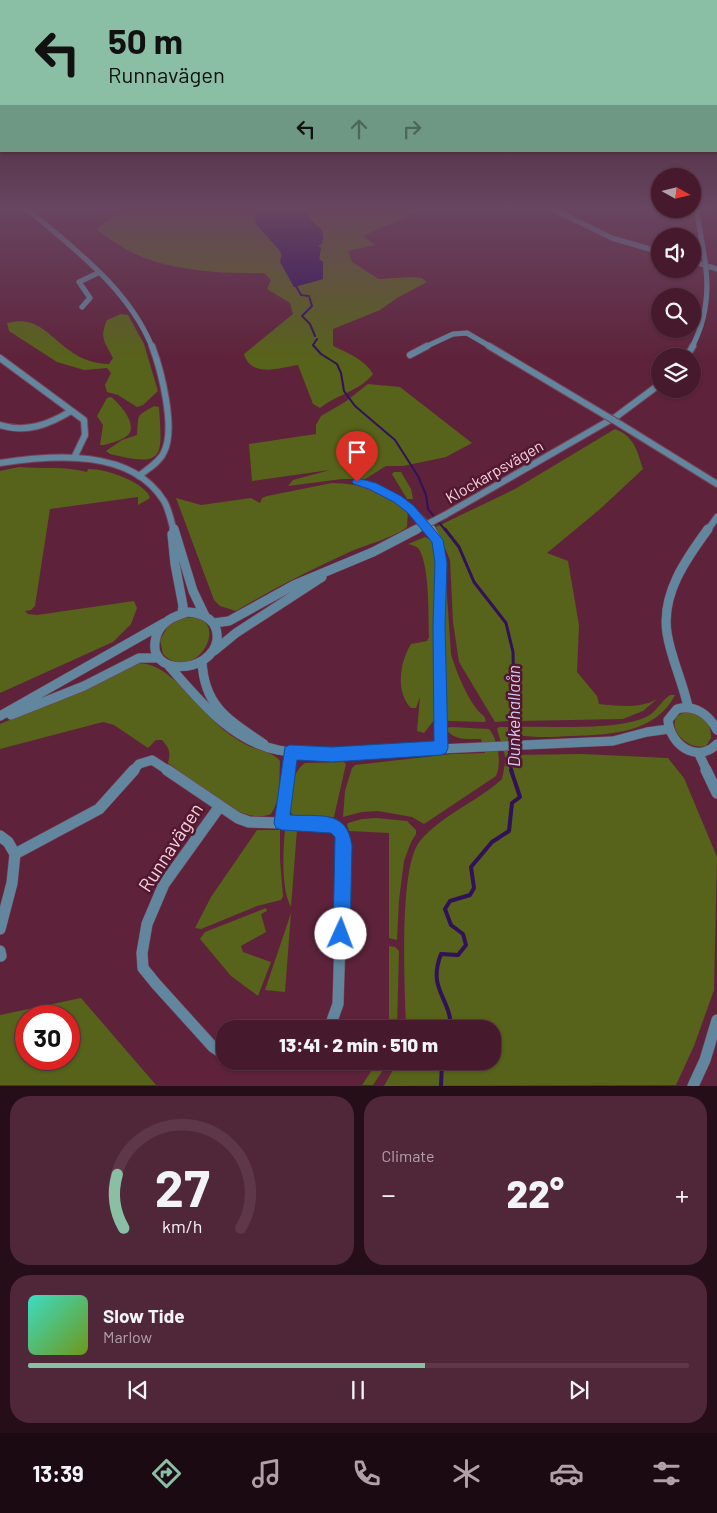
<!DOCTYPE html>
<meta charset="utf-8">
<style>
body{margin:0;font-family:Barlow,sans-serif;background:#502738;color:#f1f3f6;height:100vh;display:flex;flex-direction:column;font-size:19px;white-space:nowrap}
*{box-sizing:border-box;margin:0}
p{font-size:16px;color:#b0a1a9}
.icon{flex:none;width:28px;height:28px;fill:none;stroke:currentColor;stroke-width:2;stroke-linecap:round;stroke-linejoin:round}
.map{position:relative;height:1086px;overflow:hidden}
.sheet{display:flex;flex-direction:column;gap:10px;padding:10px;background:#260e18;flex:1}
.sheet>*{flex:none}
.banner{position:absolute;left:0px;top:0px;width:718px;height:152px;box-shadow:0 1px 4px #0004,0 0 0 1px #5e3848;background:#8abfa5;color:#111;overflow:hidden}
.needle{width:32px;rotate:98deg}
.tools{position:absolute;left:651px;top:168px;display:grid;gap:10px}
.tools a{display:grid;place-items:center;width:50px;height:50px;border-radius:50%;background:#461a2c;box-shadow:0 1px 4px #0004,0 0 0 1px #5e3848;font-size:25px}
.speed{position:absolute;left:15px;top:1005px;display:flex;gap:10px;font-size:25px;font-weight:700;text-align:center}
.speed>*{display:grid;place-content:center;width:65px;height:65px;border-radius:50%;background:#461a2c;box-shadow:0 1px 4px #0004,0 0 0 1px #5e3848;line-height:1}
.speed .limit{border:8px solid #d22;background:#fff;color:#111}
.pin{position:absolute;display:grid;place-items:center;width:42px;height:42px;color:#fff;margin:-51px -21px;border-radius:50% 50% 50% 0;rotate:-45deg;box-shadow:0 0 5px #0007}
.pin .icon{rotate:45deg}
.me{position:absolute;width:55px;margin:-28px;rotate:2deg;stroke-linejoin:round;filter:drop-shadow(0 0 4px #0008)}
.turn{display:flex;align-items:center;gap:18px;height:105px;padding:0 25px;font-size:22px}
.turn .icon{width:65px;height:65px;stroke-width:2.5}
.turn b{display:block;font-size:35px;line-height:42px}
.lanes{display:flex;align-items:center;height:48px;padding:0 25px;background:#0003;justify-content:center;gap:25px;direction:ltr}
.lanes .off{opacity:.35}
.big{font-size:38px;font-weight:800;line-height:1.1}
.sheet .card{flex:1;display:flex;flex-direction:column;justify-content:center;gap:8px;min-width:0;padding:0 18px;border-radius:20px;background:#502738}
.sheet .dial{align-items:center;gap:0}
.dial svg{height:130px;overflow:visible;fill:none;stroke:#5e3848;stroke-width:7;stroke-linecap:round;text-anchor:middle}
.dial text{fill:#f1f3f6;stroke:none}
.song{display:flex;align-items:center;gap:15px}
.cover{width:60px;height:60px;border-radius:8px;background:linear-gradient(135deg,hsl(170 70% 55%),hsl(80 70% 35%))}
.played{height:5px;border-radius:2px;background:linear-gradient(90deg,#8abfa5 60%,#5e3848 60%)}
.keys{display:flex;justify-content:space-around;direction:ltr}
.heat{display:flex;justify-content:space-between;align-items:center;font-size:28px;direction:ltr}
.sheet .tiles{flex:1;display:grid;gap:10px;grid-template-columns:1fr 1fr}
.card:last-child{grid-column:span 2}
.trip{position:absolute;left:216px;top:1020px;width:285px;height:50px;border-radius:20px;background:#461a2c;box-shadow:0 1px 4px #0004,0 0 0 1px #5e3848;font-weight:800;line-height:50px;text-align:center}
.tab-bar{display:flex;height:80px;justify-content:space-around;align-items:center;background:#1c0a12;color:#b0a1a9}
.tab-bar .icon{width:35px;height:35px}
.tab-bar .active{color:#8abfa5}
.tab-bar b{font-size:22px;color:#f1f3f6}
.map>svg:first-child{display:block}
</style>
<div class="map">
<svg width="717" height="1086" viewBox="0 0 717 1086">
<rect width="100%" height="100%" fill="#5e233b"/>
<path fill="#57621a" fill-rule="evenodd" d="M131,206C152,206 244,202 255,213L256,224L279,249L294,287L323,279C322,268 317,259 321,248L318,247L324,237C321,226 311,224 308,214L311,210L310,206H430L363,236L375,245L348,251L352,262L379,279L410,277L422,278L427,282L397,298L380,310L333,329V346C348,353 364,359 373,374C360,391 336,395 320,408L313,404L298,365C280,368 251,378 244,354L293,314L290,303L267,289L271,280L264,273C222,274 174,271 135,254C121,247 108,238 96,229L112,218L141,208Z
M121,314L128,315L144,344L158,391L143,405L137,407L118,395L107,392L105,385L111,373L107,368L84,370L57,362L9,331L7,323C37,315 48,335 69,350C80,359 96,364 109,364L113,358C105,342 99,338 107,320Z
M368,384L400,387L472,443L446,457L403,466H386L365,479H342L288,486L293,480L330,470L252,481L249,444L316,434V425L321,416L345,402Z
M111,397C119,403 137,423 129,434C124,440 111,443 104,445H100L103,425L97,416L107,398Z
M154,406L159,407C162,456 166,468 110,454L106,451L122,440L137,435C139,414 135,417 154,406Z
M615,429C635,437 637,451 643,469L599,510L547,553L568,561L579,625L577,672L597,696L599,704C617,706 641,709 657,699L643,711L623,719L519,721L518,713L510,711L508,721L495,722L459,662L453,622L450,560L436,527L515,489Z
M19,467C42,469 65,466 87,472L88,469C103,468 146,482 150,498L138,505V497L50,509L35,606L31,610L25,611L28,614L37,615L134,601L137,608L131,624L113,642L0,693V471Z
M394,472H401L411,489L413,499H407L392,474Z
M332,483C361,483 385,492 408,510L407,527C399,535 367,545 354,550C314,568 274,588 236,611L220,606L214,600L176,498L201,505L251,498L260,503L262,498L267,496Z
M425,537L434,542L435,549L437,631L435,719L424,733L417,731L420,697L416,708H411C395,692 400,661 411,644L427,641L429,637C428,615 430,568 419,549C416,546 412,545 408,544Z
M444,552L451,654C456,671 469,705 484,716L486,721L484,722L449,721H445L442,716Z
M183,618C237,611 197,688 163,654L160,640L168,626Z
M138,663C169,663 194,703 215,722C225,732 237,740 249,746C259,751 273,752 280,761C279,778 281,800 271,814C240,827 193,781 168,763C171,752 169,748 162,740H156L148,748L114,725L103,722L0,749V724L98,684Z
M670,695H675C656,733 609,735 572,736C553,737 536,738 517,735L518,727C551,726 621,731 648,716C657,711 661,701 670,695Z
M690,712C702,716 712,724 711,738L706,746C680,752 659,713 690,712Z
M451,727L489,729C498,739 502,764 496,776L424,824L412,817L378,811L362,812L343,817L345,791L352,768L355,765L452,754L485,753L481,739C467,739 454,741 445,728Z
M499,727H508L509,755L582,754L668,758L684,778L717,857L714,990L694,1046L676,1085L384,1086L398,1061H492V1029H406C405,991 398,867 420,841C443,814 477,802 502,779L506,759L497,729Z
M344,762L346,764L334,817L293,816C284,804 292,771 305,763Z
M377,818L407,821L416,830V834L411,842L404,861L399,900L397,940L389,938V833L349,831L347,825L348,823L362,819Z
M257,830H280V860L283,896L281,900L257,906L201,929L195,928L211,897Z
M285,830H297L291,907C281,889 283,851 285,830Z
M266,908L267,911L261,914L266,932L241,946L243,952L271,962L258,996L231,976L200,939L205,932Z
M291,913L285,992L265,990L288,922Z
M389,946L395,947L399,951L397,1029H389Z
M81,998L156,1085H0V1015ZM26,1016H69V1059H26Z
M378,1061H389L373,1085H362Z"/>
<path fill="#32115b" d="M217,206H310L311,210L308,214L309,218C319,230 325,225 322,244L318,246L321,248L319,259L323,262V279L294,287L280,262L282,253L256,224L255,213C245,203 230,209 217,206Z"/>
<g fill="none" stroke-linecap="round" stroke-linejoin="round">
<path stroke="#32115b" stroke-width="2" d="M296,286L301,295L309,296L312,306L302,316L310,324L315,336
M317,339L313,345L321,354L337,364L341,373L344,391L355,406L395,440L418,476L426,495L428,509L446,531"/>
<path stroke="#32115b" stroke-width="3" d="M445,529L459,547L474,582L506,623L513,652L514,700L511,717L509,762L512,771"/>
<path stroke="#32115b" stroke-width="4" d="M451,1029C451,997 427,990 441,954L458,955L466,945L463,934L451,925L445,909L450,901L470,895L474,888L471,867L492,842L509,831L512,803L520,797L511,770
M441,1086L442,1061"/>
<defs>
<path id="minor-far3" d="M24,206C71,247 128,287 152,347
M546,206L612,238L660,252
M696,206L705,261
M692,261L717,269
M82,307L90,298L79,282L98,273
M425,347L453,334L467,333L491,347
M692,347C705,322 709,297 706,269"/>
<path id="minor-far2" d="M489,346L603,414
M410,355L427,346
M687,356L693,346
M0,358L84,420L85,435L74,458
M620,424L717,484
M0,425C26,433 48,425 71,411
M0,463C53,455 131,448 164,501C169,509 171,522 174,531
M139,476C147,469 160,462 164,452C176,428 161,370 152,346
M357,482C387,491 412,506 432,531
M445,515L617,416L660,384
M415,531L420,528
M707,531L717,517"/>
<path id="minor-far1" d="M174,529L193,591L205,616
M431,529L438,542L441,560L438,671L441,748
M172,534L175,564L183,606L182,613
M188,612C204,613 219,621 217,640C212,674 145,678 156,637C160,622 174,616 188,612Z
M214,623L229,621L294,585L373,552L417,529
M214,651L236,633L322,577
M202,661C204,707 229,720 264,744
M169,666C199,700 231,741 278,750C295,754 314,753 332,754L613,741L647,732L669,729
M688,707C683,682 671,659 667,633C661,594 686,559 708,529
M11,715L84,686L139,658H159
M0,716L164,623
M717,730C709,715 695,704 677,709L668,720C670,745 697,764 717,744
M699,754L707,771
M133,771L139,764L152,760L169,771
M288,771L290,752"/>
<path id="minor" d="M167,770L238,818L249,822L282,823L288,770
M706,770L717,793
M220,806L164,884L147,924L142,953L143,968L156,984L213,1047L225,1055
M282,823L332,825L340,831L343,839L338,1004L329,1029
M0,836L8,842L15,854L99,809L134,770
M0,929L12,883L15,854
M0,951L1,956
M260,1061H288
M693,1086L705,1060L717,1020"/>
</defs>
<use href="#minor-far3" stroke="#794258" stroke-width="5.5"/>
<use href="#minor-far2" stroke="#794258" stroke-width="8"/>
<use href="#minor-far1" stroke="#794258" stroke-width="10"/>
<use href="#minor" stroke="#794258" stroke-width="12"/>
<use href="#minor-far3" stroke="#61869e" stroke-width="5"/>
<use href="#minor-far2" stroke="#61869e" stroke-width="6"/>
<use href="#minor-far1" stroke="#61869e" stroke-width="9"/>
<use href="#minor" stroke="#61869e" stroke-width="11"/>
<defs>
<path id="minor-bridge-far1" d="M705,261L706,269"/>
<path id="minor-bridge" d="M603,414L620,424
M420,528L445,515"/>
</defs>
<use href="#minor-bridge-far1" stroke="#794258" stroke-width="5.5" stroke-linecap="butt"/>
<use href="#minor-bridge" stroke="#794258" stroke-width="8" stroke-linecap="butt"/>
<use href="#minor-bridge-far1" stroke="#61869e" stroke-width="5"/>
<use href="#minor-bridge" stroke="#61869e" stroke-width="6"/>
</g>
<linearGradient id="sky" x2="0" y2="1"><stop stop-color="#341320"/><stop offset="0.58" stop-color="#684560"/><stop offset="1" stop-color="#684560" stop-opacity="0"/></linearGradient>
<rect width="717" height="358" fill="url(#sky)"/>
<path fill="#1a73e8" stroke="#114b97" d="M357,478L376,483L401,496L414,506L443,540L447,563L445,626L448,748L446,753L441,755L332,762L297,760L290,815C320,817 347,809 352,846L350,934L347,940L341,942L335,940L333,934L335,837L331,833L282,830L276,828L274,823L285,747L290,745L332,747L434,741L433,626L435,563L432,542L407,512L394,502L369,489L354,484L352,482L354,479Z"/>
<g text-anchor="middle" dominant-baseline="central" stroke-width="5" stroke-linejoin="round" paint-order="stroke">
<g font-size="16" fill="#f6d0db" stroke="#521830">
<text transform="translate(494 471) rotate(-30)">Klockarpsvägen</text>
</g>
<g font-size="18" font-style="italic" fill="#d5c8f4" stroke="#521830">
<text transform="translate(513 716) rotate(-90)">Dunkehallaån</text>
</g>
<g font-size="19" fill="#f6d0db" stroke="#521830">
<text transform="translate(170 847) rotate(-57)">Runnavägen</text>
</g>
</g>
</svg>
<div class="tools">
<a><svg class="needle" viewBox="-14 -14 28 28"><path d="M0-13l5 13h-10z" fill="#e53935"/><path d="M0 13l5-13h-10z" fill="#b0a1a9"/></svg></a>
<a><svg class="icon" aria-label="sound" viewBox="0 0 24 24"><path d="M4 9h4l5-4v14l-5-4H4zM17 9q2 3 0 6"/></svg></a>
<a><svg class="icon" aria-label="search" viewBox="0 0 24 24"><circle cx="10" cy="10" r="6"/><path d="M15 15l6 6"/></svg></a>
<a><svg class="icon" aria-label="layers" viewBox="0 0 24 24"><path d="M12 4l9 5-9 5-9-5zM3 14l9 5 9-5"/></svg></a>
</div>
<div class="speed"><div class="limit">30</div></div>
<div class="pin" style="left:357px;top:482px;background:#d93025"><svg class="icon" aria-label="arrive" viewBox="0 0 24 24"><path d="M6 21V4h12l-3 4 3 4H6"/></svg></div>
<svg class="me" style="left:341px;top:934px" viewBox="-20 -20 40 40"><circle r="19" fill="#fff"/><path d="M0-13L10 11 0 6-10 11z" fill="#1a73e8"/></svg>
<div class="trip">13:41 · 2 min · 510 m</div>
<div class="banner">
<div class="turn"><svg class="icon" aria-label="left" viewBox="0 0 24 24"><path d="M17 20v-9H6M10 6l-5 5 5 5"/></svg><div><b>50 m</b>Runnavägen</div></div>
<div class="lanes"><svg class="icon" aria-label="left" viewBox="0 0 24 24"><path d="M17 20v-9H6M10 6l-5 5 5 5"/></svg><svg class="icon off" aria-label="ahead" viewBox="0 0 24 24"><path d="M12 20V5M6 11l6-6 6 6"/></svg><svg class="icon off" aria-label="right" viewBox="0 0 24 24"><path d="M7 20v-9h11M14 6l5 5-5 5"/></svg></div>
</div>
</div>
<section class="sheet">
<div class="tiles">
<div class="card dial"><svg viewBox="0 0 100 80">
<path d="M14 69A42 42 0 1 1 86 69"/>
<path d="M14 69A42 42 0 0 1 10 36" stroke="#8abfa5"/>
<text x="50" y="56" font-size="32" font-weight="700">27</text>
<text x="50" y="72" font-size="11">km/h</text>
</svg></div>
<div class="card"><p>Climate</p>
<div class="heat"><a>−</a><b class="big">22°</b><a>+</a></div>
</div>
<div class="card">
<div class="song"><i class="cover"></i><div><b>Slow Tide</b><p>Marlow</p></div></div>
<div class="played"></div>
<div class="keys"><svg class="icon" aria-label="previous" viewBox="0 0 24 24"><path d="M18 5L8 12l10 7zM5 5v14"/></svg><svg class="icon" aria-label="pause" viewBox="0 0 24 24"><path d="M8 5v14M16 5v14"/></svg><svg class="icon" aria-label="next" viewBox="0 0 24 24"><path d="M6 5l10 7-10 7zM19 5v14"/></svg></div>
</div>
</div>
</section>
<nav class="tab-bar">
<b>13:39</b>
<svg class="icon active" aria-label="directions" viewBox="0 0 24 24"><path d="M12 3l9 9-9 9-9-9zM9 14v-3h6M13 9l2 2-2 2"/></svg>
<svg class="icon" aria-label="music" viewBox="0 0 24 24"><path d="M9 18V5l10-2v13"/><circle cx="6" cy="18" r="3"/><circle cx="16" cy="16" r="3"/></svg>
<svg class="icon" aria-label="phone" viewBox="0 0 24 24"><path d="M5 4h4l2 5-3 2q2 4 5 5l2-3 5 2v4C11 20 4 13 5 4z"/></svg>
<svg class="icon" aria-label="climate" viewBox="0 0 24 24"><path d="M12 3v18M4 7l16 10M4 17L20 7"/></svg>
<svg class="icon" aria-label="car" viewBox="0 0 24 24"><path d="M5 17H2v-5l4-1 3-4h7l3 4 3 1v5h-3M9 17h6M6 11h13"/><circle cx="7" cy="17" r="2"/><circle cx="17" cy="17" r="2"/></svg>
<svg class="icon" aria-label="filters" viewBox="0 0 24 24"><path d="M4 7h16M4 17h16"/><circle cx="9" cy="7" r="2"/><circle cx="15" cy="17" r="2"/></svg>
</nav>
